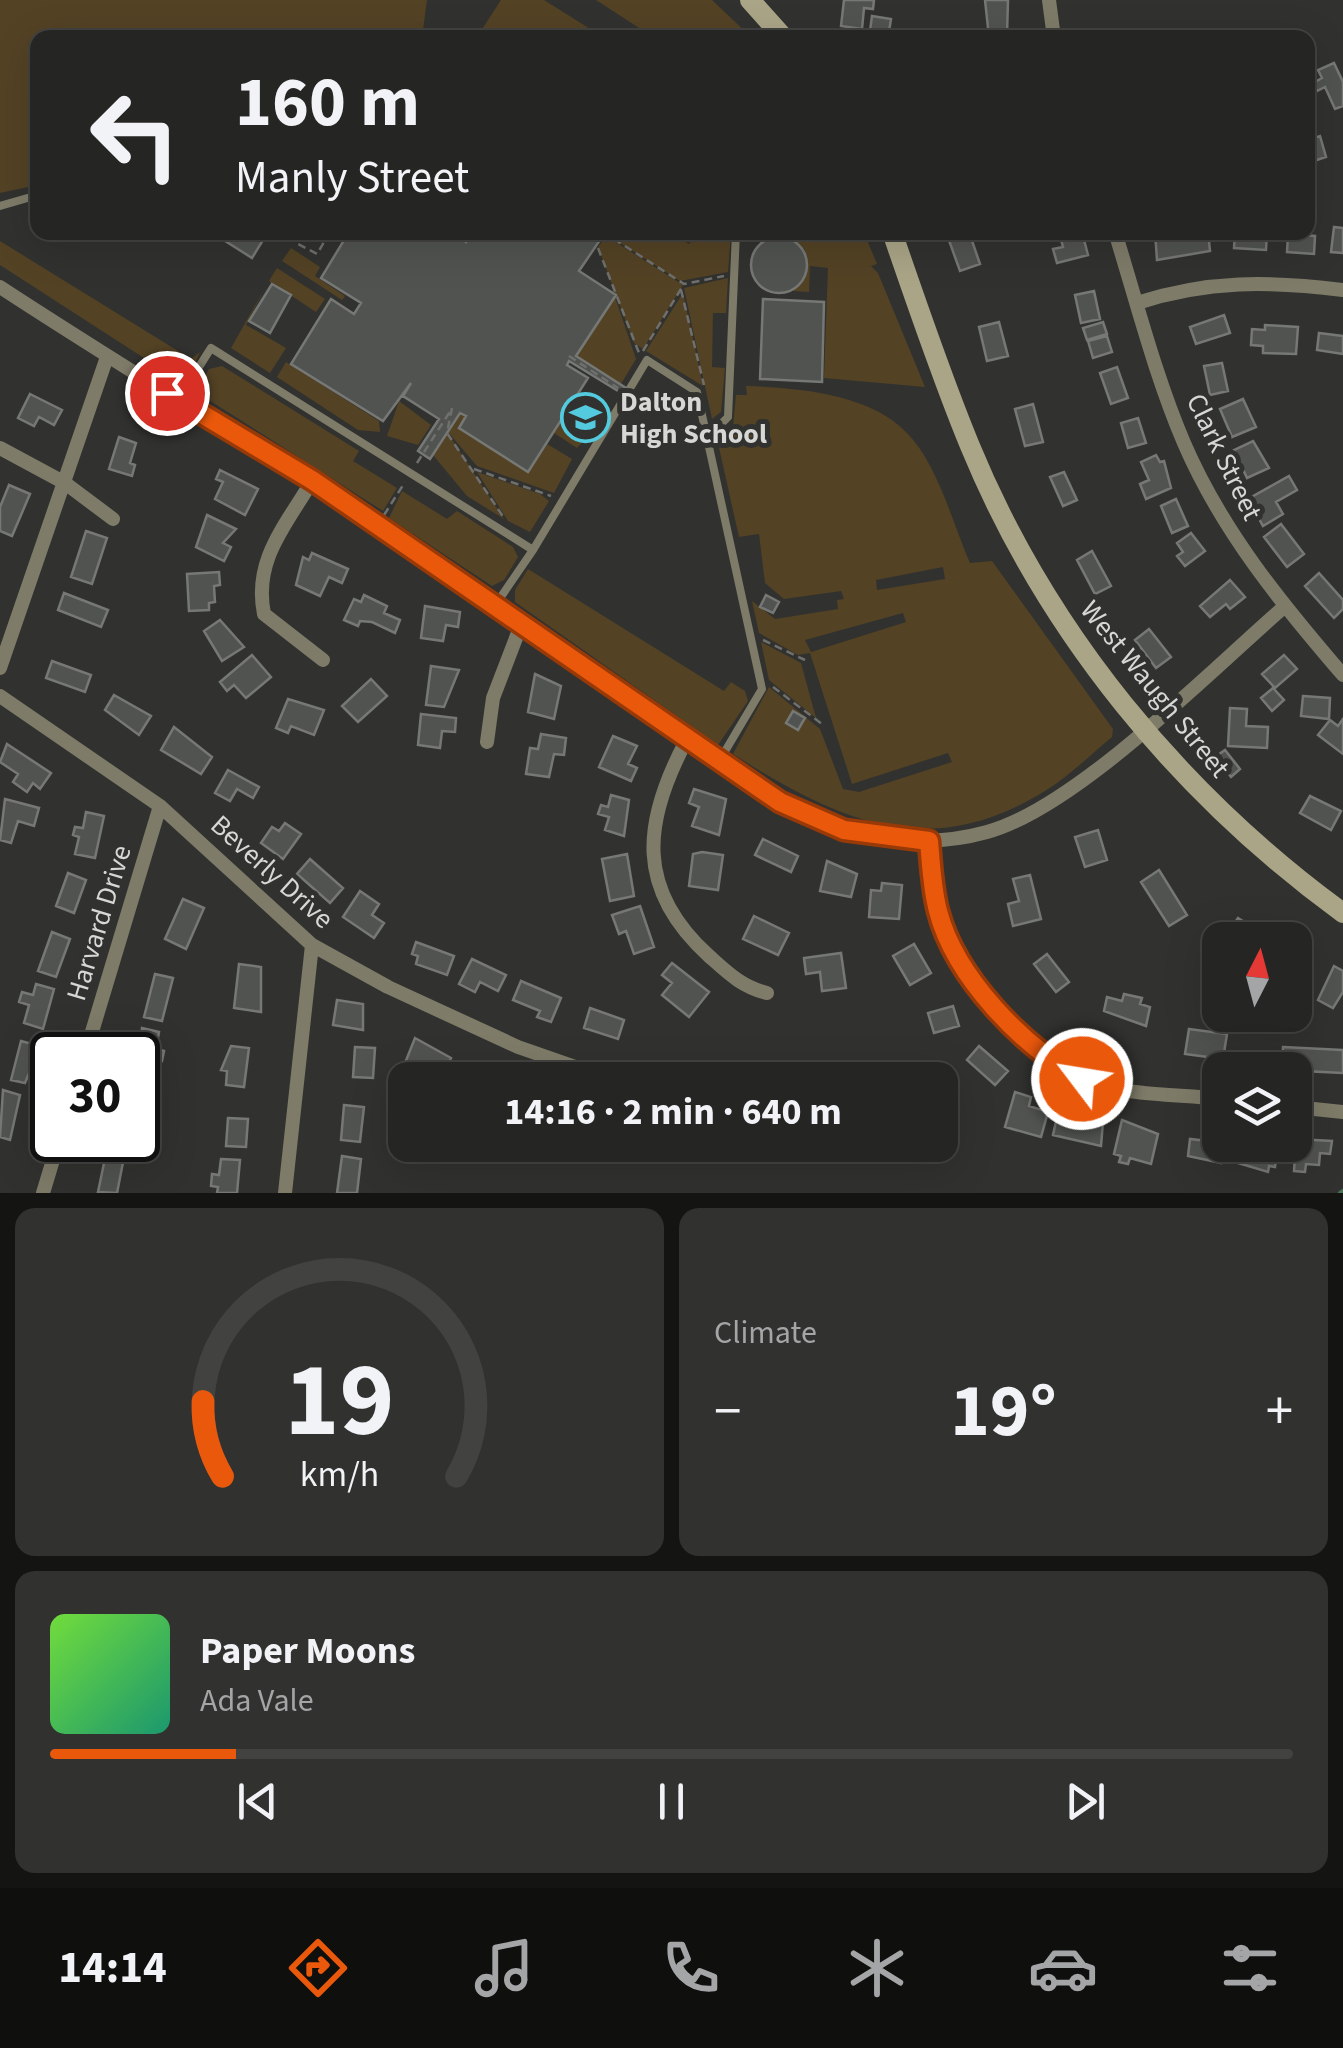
<!DOCTYPE html>
<meta charset="utf-8">
<style>
body{margin:0;font-family:"Source Sans 3",sans-serif;background:#313230;color:#f1f3f6;height:100vh;display:flex;flex-direction:column;font-size:38px;white-space:nowrap}
*{box-sizing:border-box;margin:0}
p{font-size:32px;color:#a3a5a6}
.icon{flex:none;width:55px;height:55px;fill:none;stroke:currentColor;stroke-width:2;stroke-linecap:round;stroke-linejoin:round}
.map{position:relative;height:1193px;overflow:hidden}
.details{display:flex;flex-direction:column;gap:15px;padding:15px;background:#141513;flex:1}
.details>*{flex:none}
.hud{position:absolute;left:30px;top:30px;width:1285px;height:210px;border-radius:20px;box-shadow:0 10px 40px #0002,0 0 0 2px #424341;background:#252623;color:#f1f3f6;overflow:hidden}
.needle{width:65px;rotate:6deg}
.controls{position:absolute;left:1202px;top:922px;display:grid;gap:20px}
.controls a{display:grid;place-items:center;width:110px;height:110px;border-radius:20px;background:#252623;box-shadow:0 10px 40px #0002,0 0 0 2px #424341;font-size:50px}
.speed{position:absolute;left:30px;top:1032px;display:flex;gap:20px;font-size:50px;font-weight:700;text-align:center}
.speed>*{display:grid;place-content:center;width:130px;height:130px;border-radius:50%;background:#252623;box-shadow:0 10px 40px #0002,0 0 0 2px #424341;line-height:1}
.speed .limit{border:5px solid #111;border-radius:15px;background:#fff;color:#111}
.pin{position:absolute;display:grid;place-items:center;width:85px;height:85px;color:#fff;margin:-42px;border:5px solid #fff;border-radius:50%;box-shadow:0 2px 10px #0007}
.me{position:absolute;width:110px;margin:-55px;rotate:301deg;stroke-linejoin:round;filter:drop-shadow(0 0 8px #0008)}
.turn{display:flex;align-items:center;gap:35px;height:210px;padding:0 40px;font-size:45px}
.turn .icon{width:130px;height:130px;stroke-width:2.5}
.turn b{display:block;font-size:70px;line-height:85px}
.big{font-size:75px;font-weight:700;line-height:1.1}
.details .card{flex:1;display:flex;flex-direction:column;justify-content:center;gap:15px;min-width:0;padding:0 35px;border-radius:20px;background:#313230}
.details .dial{align-items:center;gap:0}
.dial svg{height:260px;overflow:visible;fill:none;stroke:#424341;stroke-width:7;stroke-linecap:round;text-anchor:middle}
.dial text{fill:#f1f3f6;stroke:none}
.song{display:flex;align-items:center;gap:30px}
.cover{width:120px;height:120px;border-radius:15px;background:linear-gradient(135deg,hsl(100 70% 55%),hsl(160 70% 35%))}
.played{height:10px;border-radius:5px;background:linear-gradient(90deg,#ea580c 15%,#424341 15%)}
.keys{display:flex;justify-content:space-around;direction:ltr}
.heat{display:flex;justify-content:space-between;align-items:center;font-size:55px;direction:ltr}
.details .tiles{flex:1;display:grid;gap:15px;grid-template-columns:1fr 1fr}
.card:last-child{grid-column:span 2}
.trip{position:absolute;left:388px;top:1062px;width:570px;height:100px;border-radius:20px;background:#252623;box-shadow:0 10px 40px #0002,0 0 0 2px #424341;font-weight:700;line-height:100px;text-align:center}
.tab-bar{display:flex;height:160px;justify-content:space-around;align-items:center;background:#0f0f0e;color:#a3a5a6}
.tab-bar .icon{width:70px;height:70px}
.tab-bar .selected{color:#ea580c}
.tab-bar b{font-size:45px;color:#f1f3f6}
.map>svg:first-child{display:block}
</style>
<div class="map">
<svg width="1343" height="1193" viewBox="0 0 1343 1193">
<rect width="100%" height="100%" fill="#31322f"/>
<path fill="#534224" fill-rule="evenodd" d="M0,0H427L422,37H408L398,31L393,38H38L37,185L0,193Z
M501,0H544L603,37H477Z
M596,0H712L751,37H653Z
M604,233H670L689,244L697,233H731L728,272L680,281Z
M785,233H864L877,264L871,266L878,273L925,387L824,378L828,268L810,266L809,292L793,291L808,266L805,250L780,235Z
M606,236L683,285L643,349L634,343L598,247Z
M0,241L191,359L200,352L191,372L178,380L0,265Z
M291,248L320,267L315,276L345,296L342,300L282,261Z
M277,268L325,299L316,312L269,281Z
M728,278L726,313H713L712,367L725,368L721,412L712,419L684,288Z
M265,288L246,325L286,348L270,373L231,348Z
M683,293L703,386L646,351Z
M615,297L636,359L621,384L576,356Z
M286,362L379,421L380,432L358,430L277,377Z
M222,366L359,451L353,461L397,488L383,511L201,395V383L209,369Z
M746,386C797,388 868,393 906,432C938,464 952,522 970,563L992,561L1113,729L1112,737C1089,756 1066,779 1040,794C924,863 834,818 733,754L769,687L820,729L843,789L859,792L952,762L948,753L852,784L810,653L798,655L759,633L752,601L775,619L838,609L837,600L844,599L841,591L784,599L765,583L759,534L739,537L718,443L733,427L736,395H747ZM943,567L945,579L877,590L876,580ZM903,613L906,622L811,652L805,640Z
M399,401L431,425L418,445L387,436Z
M460,413L466,416L459,428L528,472L547,444L572,459L554,493L477,466L448,432Z
M565,416L592,432L577,448L554,433Z
M446,434L451,438L504,519L467,496L433,455Z
M477,472L540,494L549,501L530,532L508,521Z
M402,491L447,519L457,511L513,547L518,557L504,580L492,586L389,518Z
M528,569L724,691L731,682L745,691L748,701L718,745L515,602V590Z
M761,642L801,663L816,718L769,680Z"/>
<g fill="none" stroke-linecap="round" stroke-linejoin="round">
<path stroke="#497257" stroke-width="4" d="M1340,1193L1343,1191"/>
</g>
<path fill="#505350" stroke="#767875" stroke-width="2.5" d="M844,0H874L873,9L864,8L862,29L841,26Z
M985,0H1008L1007,35L989,37Z
M872,16L891,19L888,38H869Z
M1334,63L1343,82V106L1335,109L1325,87L1317,91L1313,83L1322,78L1318,70Z
M1320,136L1326,157L1308,163V140Z
M1334,227L1343,228V253L1331,252Z
M211,232H268L252,258Z
M349,232H455L466,242L472,232L523,236L525,232H595L602,237L579,271L616,295L576,356L626,388L623,394L569,361L567,365L588,378L528,472L459,428L466,416L460,413L430,459L418,451L439,419L403,396L411,383L383,421L291,364L331,299L354,314L361,303L321,278Z
M946,232H969L980,264L960,271Z
M1059,232H1082L1088,255L1057,263L1053,249L1063,247Z
M1155,232H1208L1210,251L1157,260Z
M1235,232H1267L1266,250L1234,248Z
M1288,234L1315,236L1314,254L1287,252Z
M751 265a28 28 0 1 1 56 0a28 28 0 1 1-56 0Z
M272,284L291,295L270,333L249,321Z
M1094,291L1100,319L1081,323L1075,295Z
M763,299L824,302L822,382L760,379Z
M1224,315L1230,333L1196,344L1190,327Z
M999,322L1008,356L987,361L979,327Z
M1103,322L1107,334L1087,340L1083,328Z
M1265,325L1298,327L1296,354L1263,353V346L1251,345L1252,329L1265,330Z
M1319,333L1343,336V354L1317,350Z
M1107,336L1112,352L1093,358L1088,341Z
M1222,363L1228,391L1210,395L1204,366Z
M1117,367L1128,398L1111,404L1100,373Z
M30,394L62,410L54,425L39,417L34,426L18,418Z
M1243,399L1256,427L1232,437L1220,409Z
M1033,404L1043,442L1025,446L1015,409Z
M1138,418L1146,443L1128,448L1121,423Z
M119,437L136,443L130,463L135,465L132,476L109,469Z
M1253,441L1269,468L1247,478L1234,450Z
M1156,455L1160,462L1164,461L1171,488L1146,499L1140,484L1149,480L1141,462Z
M220,470L258,489L245,515L215,499L223,482L216,479Z
M1064,472L1077,500L1063,506L1050,477Z
M1289,476L1297,490L1276,502L1283,514L1263,526L1248,499Z
M9,485L30,494L12,536L0,531V507Z
M1176,499L1188,526L1172,533L1161,506Z
M207,515L236,529L223,543L231,547L224,561L196,547Z
M1281,524L1304,554L1287,567L1264,537Z
M86,531L107,538L92,584L71,577Z
M1191,533L1205,551L1185,566L1177,556L1183,552L1177,543Z
M1092,551L1111,586L1095,594L1077,560Z
M312,553L348,569L342,583L329,577L320,596L296,585L303,557L309,560Z
M219,572L220,585L214,586L215,602L209,603V610L189,611L187,574Z
M1319,573L1343,600V609L1334,618L1305,586Z
M1230,580L1245,597L1230,609L1226,604L1210,617L1200,606Z
M64,593L108,610L101,627L58,610Z
M364,595L387,606L384,613L400,620L395,633L372,622L360,621L358,626L344,620L354,599L361,602Z
M766,595L779,602L773,613L760,607Z
M425,606L460,612L458,627L446,625L443,641L421,638Z
M220,620L244,647L222,661L204,631Z
M1149,629L1171,657L1156,668L1135,640Z
M252,655L271,677L246,698L234,685L227,691L220,682Z
M1284,655L1297,669L1275,688L1262,674Z
M52,661L91,675L85,692L46,678Z
M431,666L459,670L444,707L426,705Z
M535,674L561,686L554,719L528,712Z
M371,679L387,696L358,722L342,706Z
M1273,688L1284,700L1272,711L1261,698Z
M114,695L151,716L139,735L105,710Z
M1303,696L1330,698L1329,719L1301,716Z
M288,699L324,710L314,735L291,726L288,733L276,728Z
M1230,708L1247,709L1246,726L1268,727L1267,748L1228,746Z
M793,711L805,718L798,730L786,723Z
M421,714L456,718L455,732L442,731L440,748L418,745Z
M1343,719V754L1318,735L1330,720L1338,726Z
M174,727L212,757L201,774L161,750Z
M541,734L566,738L564,755L554,754L549,777L526,774L530,748L538,749Z
M613,736L637,746L628,764L637,768L631,781L599,767Z
M7,744L51,773L40,789L33,783L27,792L13,782L18,774L0,762Z
M1225,750L1240,769L1231,777L1215,757Z
M228,770L259,787L253,798L237,789L230,801L215,793Z
M694,789L726,799L719,835L692,826L699,807L689,803Z
M611,795L629,800L624,836L605,830L609,817L598,814L601,805L608,807Z
M1310,796L1341,811L1331,830L1300,813Z
M5,799L39,808L34,826L18,821L11,843L0,840Z
M86,812L104,816L95,858L75,854L79,837L73,835L75,827L83,828Z
M285,823L301,834L283,859L261,843L272,827L279,831Z
M1098,830L1107,860L1085,867L1075,837Z
M763,839L798,856L791,872L755,855Z
M702,852L723,855L718,890L689,886L693,854Z
M627,854L634,896L610,901L602,859Z
M310,859L343,888L330,903L297,874Z
M827,861L857,874L851,897L820,891Z
M1159,870L1187,915L1169,926L1141,882Z
M68,873L86,880L74,913L56,906Z
M1030,875L1041,919L1013,926L1008,904L1019,901L1013,879Z
M882,883L902,885L899,919L869,917L871,890L881,891Z
M360,891L379,904L372,915L384,923L374,938L343,917Z
M183,899L204,908L186,949L165,939Z
M640,906L654,947L634,954L626,931L619,934L612,915Z
M754,916L789,933L778,955L743,939Z
M1238,918L1254,928L1249,935L1257,940H1224Z
M52,932L70,939L56,977L38,971Z
M416,942L454,956L447,975L416,964L418,956L412,954Z
M914,944L931,973L910,985L893,956Z
M841,953L846,988L822,991L820,972L806,974L804,958Z
M1047,954L1069,982L1056,992L1034,964Z
M472,959L506,975L498,991L480,982L475,992L459,984Z
M672,963L709,992L689,1017L662,995L672,983L662,975Z
M239,964L261,967V1012L234,1008Z
M1334,966L1343,971V992L1333,1008L1318,1000Z
M155,974L173,978L162,1021L144,1017Z
M521,981L561,998L551,1022L537,1017L540,1011L513,1000Z
M36,984L54,989L43,1029L24,1023L29,1005L19,1002L22,992L33,995Z
M1295,990L1311,999L1303,1012L1295,1007Z
M1124,994L1142,998L1140,1004L1150,1007L1146,1026L1104,1011L1107,997L1122,1001Z
M337,1000L363,1004V1030L333,1025Z
M953,1006L959,1026L934,1033L928,1013Z
M590,1008L624,1020L618,1039L584,1028Z
M142,1028L159,1032L156,1049L164,1051L162,1061L152,1059L148,1076L138,1073Z
M1189,1029L1227,1034L1223,1059L1185,1054Z
M415,1038L451,1058L442,1078L405,1063Z
M21,1041L40,1046L25,1083L11,1080Z
M231,1046L249,1048L244,1087L226,1085L227,1071L221,1070Z
M979,1046L1008,1071L995,1085L967,1060Z
M355,1047L375,1048L373,1078L353,1077Z
M1283,1047L1343,1050V1073L1282,1070Z
M3,1090L20,1095L10,1140L0,1137Z
M1015,1092L1031,1097L1029,1106L1048,1112L1041,1137L1005,1127Z
M138,1095L156,1100L147,1134L138,1132Z
M344,1105L364,1107L360,1142L341,1140Z
M1058,1112L1103,1122L1101,1146L1053,1135Z
M228,1118L248,1119L246,1147L226,1146Z
M1122,1120L1158,1134L1151,1164L1130,1158L1128,1164L1119,1162L1121,1156L1114,1154Z
M1209,1129L1220,1130L1221,1163L1188,1156L1190,1139L1208,1141Z
M1296,1139L1332,1141L1330,1154L1320,1153L1319,1165L1306,1164L1305,1172L1294,1171Z
M108,1144L126,1147L117,1193L98,1192Z
M1237,1145H1278L1275,1167L1269,1166L1268,1172L1235,1162Z
M342,1156L361,1159L357,1193H337Z
M221,1159L240,1160L237,1193H217L218,1187L211,1186L212,1174L219,1175Z"/>
<g fill="none" stroke-linecap="round" stroke-linejoin="round">
<path stroke="#6f706d" stroke-width="2.5" stroke-dasharray="8 5" stroke-linecap="butt" d="M294,232L298,244L317,254L330,232
M603,232L684,284L724,276
M598,248L639,353
M681,290L704,385
M643,351L684,284
M569,356L618,388
M452,408L447,433L504,518
M417,463L451,410
M474,469L551,496
M384,515L405,482
M763,640L805,660
M773,687L822,724"/>
<path stroke="#7e7b69" stroke-width="8" d="M0,206L38,195
M178,400L211,348L533,550L494,607
M714,431L728,417L736,232
M533,550L647,360L697,392L762,689L718,763"/>
<path stroke="#7e7b69" stroke-width="14" d="M1049,0L1054,38
M1115,232C1137,303 1155,375 1184,443C1222,531 1281,603 1343,675
M0,287C148,384 300,472 445,573C514,621 583,669 652,717C704,753 756,793 814,818C868,841 930,848 987,832C1076,808 1211,670 1284,607
M1137,303C1208,280 1269,281 1343,290
M0,448L65,483L113,519
M312,481C286,525 253,560 264,614L323,660
M0,668L107,357
M0,696L160,806L312,945L388,987L518,1047L587,1071
M686,741C643,822 635,889 709,956C728,973 742,987 767,993
M487,742L493,698L521,625
M929,841C931,864 932,887 937,910C952,970 1026,1057 1084,1080C1125,1096 1176,1094 1220,1099
M85,1055L160,806
M1295,1107L1343,1112
M43,1193L59,1140
M285,1193L312,945"/>
<path stroke="#aaa587" stroke-width="20" d="M750,0L784,38
M892,232C917,304 941,376 970,446C1047,633 1180,794 1343,913"/>
</g>
<g fill="none" stroke-linecap="round" stroke-linejoin="round">
<defs>
<path id="route" d="M167,393L312,480L780,802L844,830L929,841C931,864 932,888 938,911C955,977 1023,1047 1082,1079"/>
</defs>
<use href="#route" stroke="#983908" stroke-width="25"/>
<use href="#route" stroke="#ea580c" stroke-width="18"/>
</g>
<defs>
<symbol id="school-ring" viewBox="-11 -11 22 22"><circle r="9.5" fill="#31322f" stroke="#54cade" stroke-width="1.5"/><path d="M0-5L7-2L0 1L-7-2ZM-4 1L0 2.5L4 1V4Q0 6-4 4Z" fill="#54cade"/></symbol>
</defs>
<g fill-rule="evenodd">
<use href="#school-ring" x="558" y="390" width="55" height="55"/>
</g>
<g text-anchor="middle" dominant-baseline="central" stroke-width="10" stroke-linejoin="round" paint-order="stroke">
<g font-size="28" font-weight="bold" fill="#d7d8d6" stroke="#31322f" text-anchor="start">
<text x="620" y="402">Dalton<tspan x="620" dy="32">High School</tspan></text>
</g>
<g font-size="28" fill="#d7d8d6" stroke="#31322f">
<text transform="translate(1224 457) rotate(64)">Clark Street</text>
<text transform="translate(1155 689) rotate(51)">West Waugh Street</text>
<text transform="translate(272 872) rotate(42)">Beverly Drive</text>
<text transform="translate(99 923) rotate(-73)">Harvard Drive</text>
</g>
</g>
</svg>
<div class="controls">
<a><svg class="needle" viewBox="-14 -14 28 28"><path d="M0-13l5 13h-10z" fill="#e53935"/><path d="M0 13l5-13h-10z" fill="#a3a5a6"/></svg></a>
<a><svg class="icon" aria-label="layers" viewBox="0 0 24 24"><path d="M12 4l9 5-9 5-9-5zM3 14l9 5 9-5"/></svg></a>
</div>
<div class="speed"><div class="limit">30</div></div>
<div class="pin" style="left:167px;top:393px;background:#d93025"><svg class="icon" aria-label="arrive" viewBox="0 0 24 24"><path d="M6 21V4h12l-3 4 3 4H6"/></svg></div>
<svg class="me" style="left:1082px;top:1079px" viewBox="-20 -20 40 40"><circle r="17" fill="#ea580c" stroke="#fff" stroke-width="3"/><path d="M0-11L8 9 0 5-8 9z" fill="#fff"/></svg>
<div class="trip">14:16 · 2 min · 640 m</div>
<div class="hud">
<div class="turn"><svg class="icon" aria-label="left" viewBox="0 0 24 24"><path d="M17 20v-9H6M10 6l-5 5 5 5"/></svg><div><b>160 m</b>Manly Street</div></div>
</div>
</div>
<section class="details">
<div class="tiles">
<div class="card dial"><svg viewBox="0 0 100 80">
<path d="M14 69A42 42 0 1 1 86 69"/>
<path d="M14 69A42 42 0 0 1 8 46" stroke="#ea580c"/>
<text x="50" y="56" font-size="32" font-weight="700">19</text>
<text x="50" y="72" font-size="11">km/h</text>
</svg></div>
<div class="card"><p>Climate</p>
<div class="heat"><a>−</a><b class="big">19°</b><a>+</a></div>
</div>
<div class="card">
<div class="song"><i class="cover"></i><div><b>Paper Moons</b><p>Ada Vale</p></div></div>
<div class="played"></div>
<div class="keys"><svg class="icon" aria-label="previous" viewBox="0 0 24 24"><path d="M18 5L8 12l10 7zM5 5v14"/></svg><svg class="icon" aria-label="pause" viewBox="0 0 24 24"><path d="M8 5v14M16 5v14"/></svg><svg class="icon" aria-label="next" viewBox="0 0 24 24"><path d="M6 5l10 7-10 7zM19 5v14"/></svg></div>
</div>
</div>
</section>
<nav class="tab-bar">
<b>14:14</b>
<svg class="icon selected" aria-label="directions" viewBox="0 0 24 24"><path d="M12 3l9 9-9 9-9-9zM9 14v-3h6M13 9l2 2-2 2"/></svg>
<svg class="icon" aria-label="music" viewBox="0 0 24 24"><path d="M9 18V5l10-2v13"/><circle cx="6" cy="18" r="3"/><circle cx="16" cy="16" r="3"/></svg>
<svg class="icon" aria-label="phone" viewBox="0 0 24 24"><path d="M5 4h4l2 5-3 2q2 4 5 5l2-3 5 2v4C11 20 4 13 5 4z"/></svg>
<svg class="icon" aria-label="climate" viewBox="0 0 24 24"><path d="M12 3v18M4 7l16 10M4 17L20 7"/></svg>
<svg class="icon" aria-label="car" viewBox="0 0 24 24"><path d="M5 17H2v-5l4-1 3-4h7l3 4 3 1v5h-3M9 17h6M6 11h13"/><circle cx="7" cy="17" r="2"/><circle cx="17" cy="17" r="2"/></svg>
<svg class="icon" aria-label="filters" viewBox="0 0 24 24"><path d="M4 7h16M4 17h16"/><circle cx="9" cy="7" r="2"/><circle cx="15" cy="17" r="2"/></svg>
</nav>
